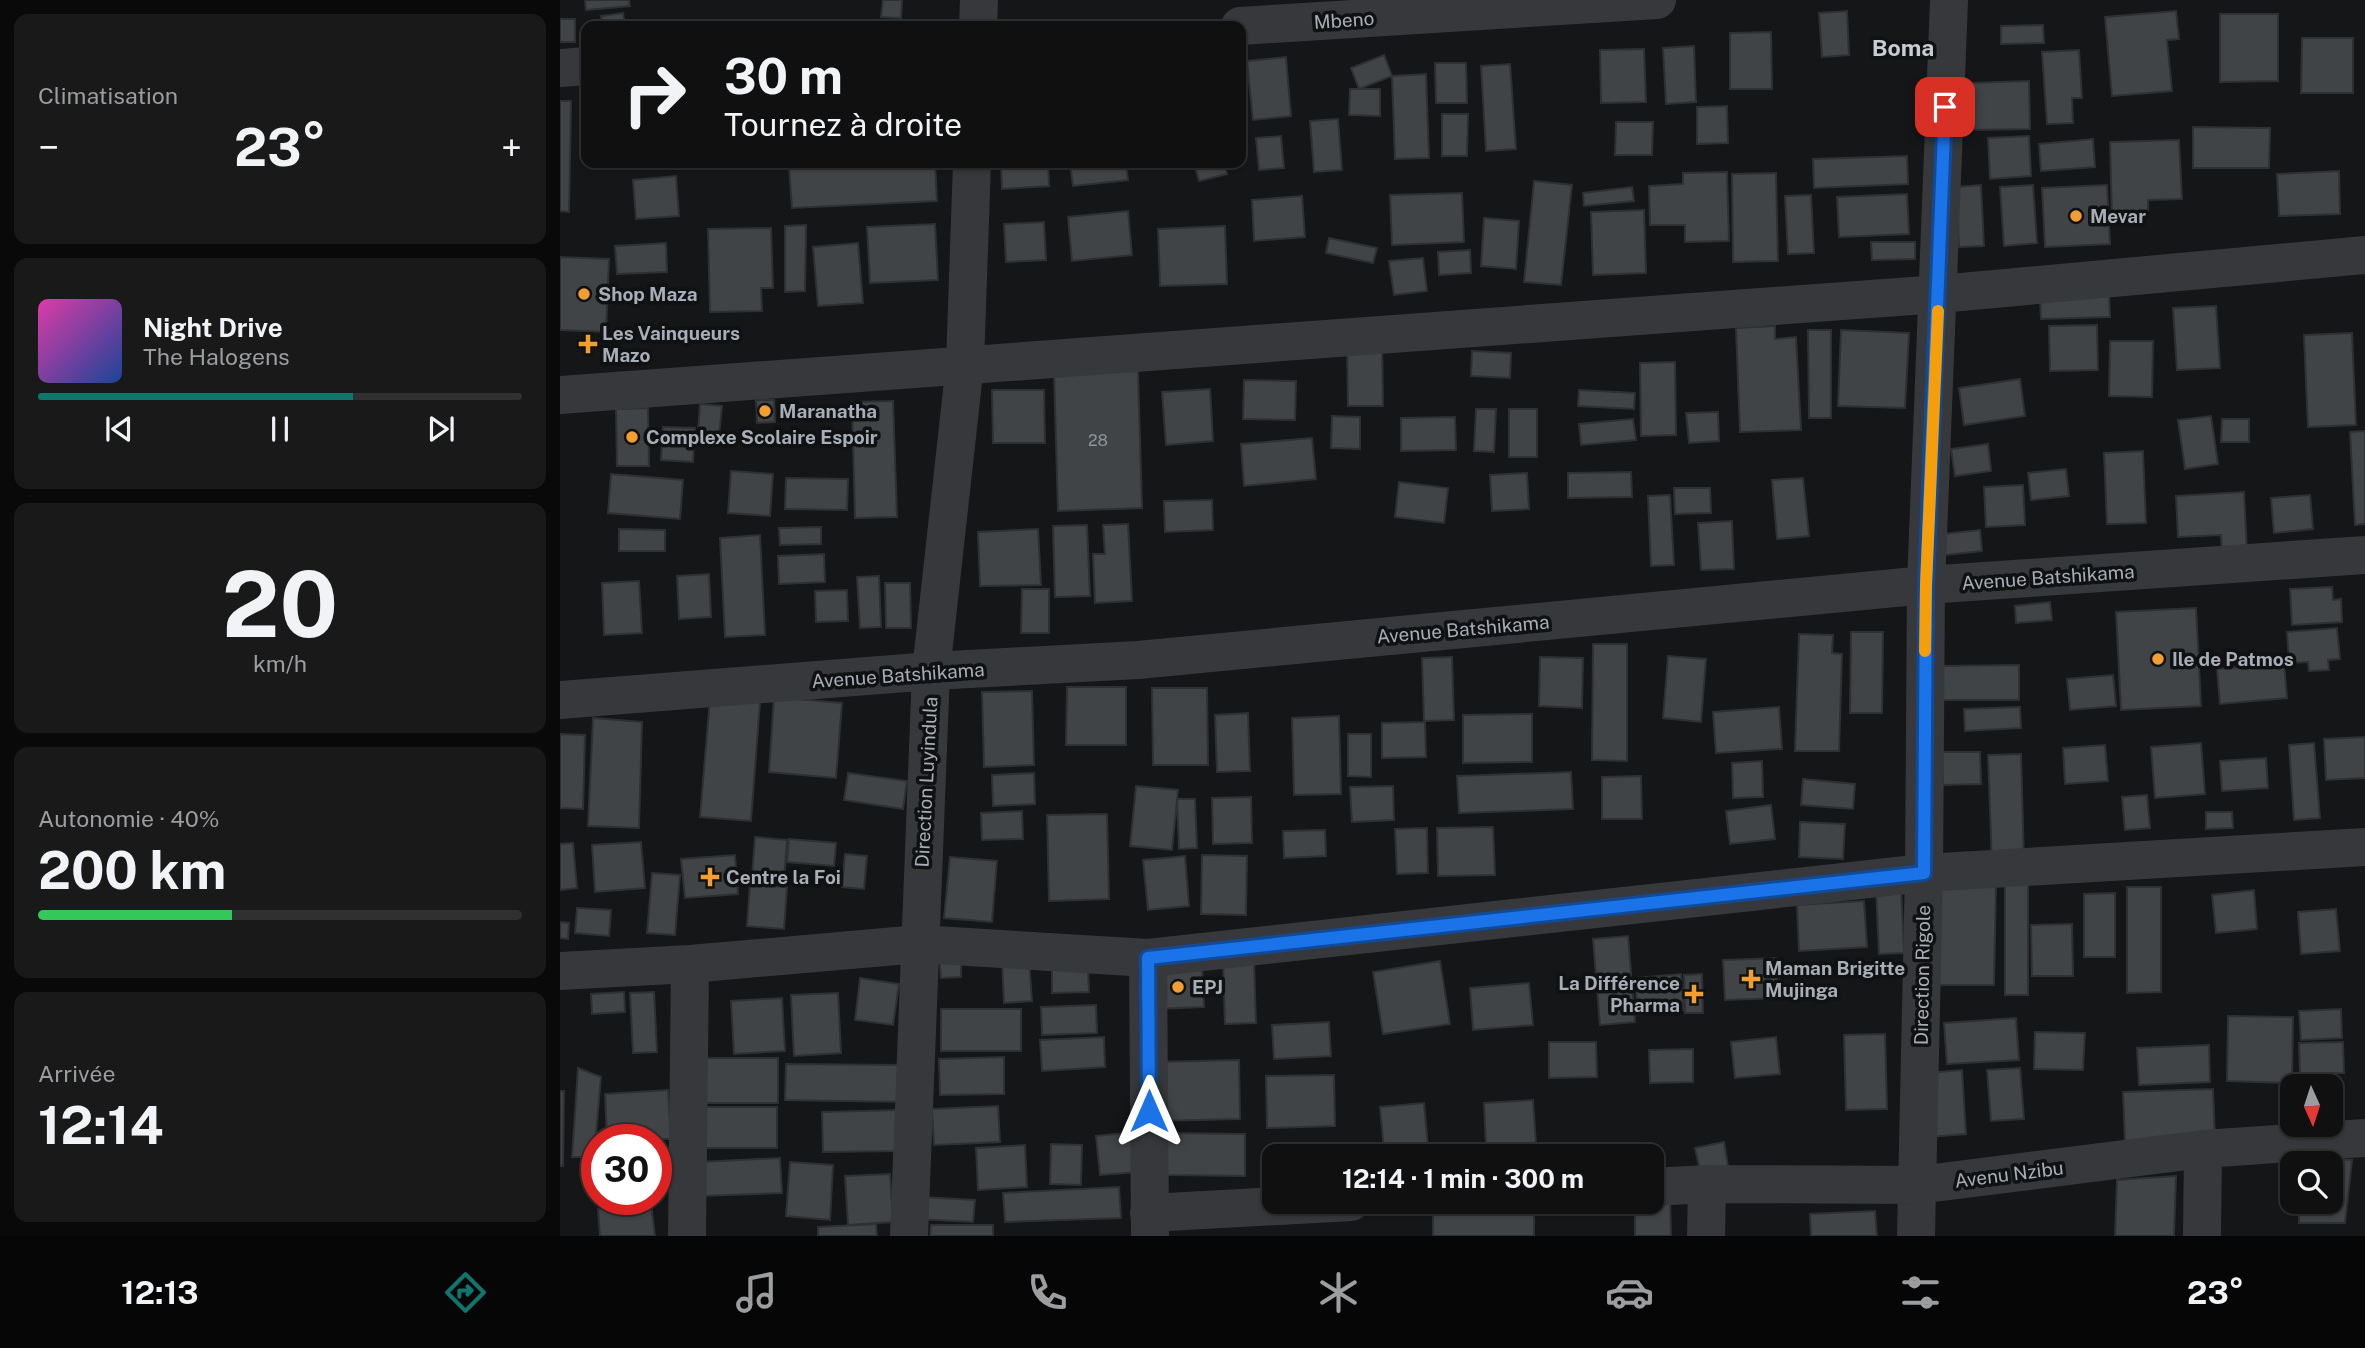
<!DOCTYPE html>
<html lang="fr">
<meta charset="utf-8">
<style>
body{margin:0;font-family:"Public Sans",sans-serif;background:#19191a;color:#f1f3f6;height:100vh;display:flex;flex-direction:column;font-size:26px;white-space:nowrap}
*{box-sizing:border-box;margin:0}
p{font-size:23px;color:#9c9d9f}
.icon{flex:none;width:38px;height:38px;fill:none;stroke:currentColor;stroke-width:2;stroke-linecap:round;stroke-linejoin:round}
.map{position:relative;flex:1;overflow:hidden}
.drawer{display:flex;flex-direction:column;gap:14px;padding:14px;background:#090909;width:560px}
.drawer>*{flex:none}
.top-card{position:absolute;left:21px;top:21px;width:665px;height:147px;border-radius:14px;box-shadow:0 2px 5px #0004,0 0 0 2px #303031;background:#101011;color:#f1f3f6;overflow:hidden}
.needle{width:46px;rotate:177deg}
.fabs{position:absolute;left:1720px;top:1074px;display:grid;gap:14px}
.fabs a{display:grid;place-items:center;width:63px;height:63px;border-radius:14px;background:#101011;box-shadow:0 2px 5px #0004,0 0 0 2px #303031;font-size:35px}
.speed{position:absolute;left:21px;top:1124px;display:flex;gap:14px;font-size:35px;font-weight:700;text-align:center}
.speed>*{display:grid;place-content:center;width:91px;height:91px;border-radius:50%;background:#101011;box-shadow:0 2px 5px #0004,0 0 0 2px #303031;line-height:1}
.speed .limit{border:10px solid #d22;background:#fff;color:#111}
.pin{position:absolute;display:grid;place-items:center;width:60px;height:60px;color:#fff;margin:-30px;border-radius:14px;box-shadow:0 4px 10px #0006}
.me{position:absolute;width:77px;margin:-38px;rotate:0deg;stroke-linejoin:round;filter:drop-shadow(0 0 5px #0008)}
.turn{display:flex;align-items:center;gap:24px;height:147px;padding:0 28px;font-size:32px}
.turn .icon{width:91px;height:91px;stroke-width:2.5}
.turn b{display:block;font-size:49px;line-height:60px}
.big{font-size:52px;font-weight:700;line-height:1.1}
.drawer .tile{flex:1;display:flex;flex-direction:column;justify-content:center;gap:10px;min-width:0;padding:0 24px;border-radius:14px;background:#19191a}
.drawer .dial{align-items:center;gap:0}
.dial b{font-size:91px;line-height:1}
.song{display:flex;align-items:center;gap:21px}
.cover{width:84px;height:84px;border-radius:10px;background:linear-gradient(135deg,hsl(320 70% 55%),hsl(220 70% 35%))}
.played{height:7px;border-radius:4px;background:linear-gradient(90deg,#0f766e 65%,#303031 65%)}
.keys{display:flex;justify-content:space-around;direction:ltr}
.heat{display:flex;justify-content:space-between;align-items:center;font-size:38px;direction:ltr}
.charge{height:10px;border-radius:5px;background:linear-gradient(90deg,#34c759 40%,#303031 0)}
.trip{position:absolute;left:702px;top:1144px;width:402px;height:70px;border-radius:14px;background:#101011;box-shadow:0 2px 5px #0004,0 0 0 2px #303031;font-weight:700;line-height:70px;text-align:center}
.tabs{display:flex;height:112px;justify-content:space-around;align-items:center;background:#060607;color:#9c9d9f}
.tabs .icon{width:49px;height:49px}
.tabs .on{color:#0f766e}
.tabs b{font-size:32px;color:#f1f3f6}
main{display:flex;flex:1;min-height:0}
.map>svg:first-child{display:block}
</style>
<main>
<section class="drawer">
<div class="tile"><p>Climatisation</p>
<div class="heat"><a>−</a><b class="big">23°</b><a>+</a></div>
</div>
<div class="tile">
<div class="song"><i class="cover"></i><div><b>Night Drive</b><p>The Halogens</p></div></div>
<div class="played"></div>
<div class="keys"><svg class="icon" aria-label="previous" viewBox="0 0 24 24"><path d="M18 5L8 12l10 7zM5 5v14"/></svg><svg class="icon" aria-label="pause" viewBox="0 0 24 24"><path d="M8 5v14M16 5v14"/></svg><svg class="icon" aria-label="next" viewBox="0 0 24 24"><path d="M6 5l10 7-10 7zM19 5v14"/></svg></div>
</div>
<div class="tile dial"><b>20</b><p>km/h</p></div>
<div class="tile"><p>Autonomie · 40%</p><b class="big">200 km</b><div class="charge"></div></div>
<div class="tile"><p>Arrivée</p><b class="big">12:14</b></div>
</section>
<div class="map">
<svg width="1805" height="1236" viewBox="0 0 1805 1236">
<rect width="100%" height="100%" fill="#151617"/>
<path fill="#414447" stroke="#2f3033" stroke-width="2" d="M25,0H69L70,6L26,10Z
M323,0H342L341,18L321,17Z
M1287,11L1289,55L1262,57L1259,13Z
M1616,11L1619,39L1607,40L1612,91L1552,96L1545,17Z
M63,13L65,26H43L41,16Z
M1660,14H1718V81L1660,82Z
M0,19H15V42H0Z
M1483,25L1484,43L1441,44V26Z
M1211,32L1212,89H1170V33Z
M1742,38H1793V93H1741Z
M1134,46L1136,102L1106,104L1103,48Z
M1084,49L1086,102L1041,103L1040,50Z
M1519,50L1522,98H1512L1513,123L1487,124L1482,52Z
M824,55L832,76L799,89L791,68Z
M726,57L731,116L693,120L687,61Z
M875,63H906L907,103H876Z
M950,64L956,149L926,151L921,66Z
M866,74L869,158L835,159L832,76Z
M1469,81L1470,129L1411,130L1409,83Z
M790,89H820V116L789,115Z
M0,101H11L9,212L0,211Z
M1167,106L1168,143L1137,144V107Z
M882,114H908L907,156H882Z
M778,119L782,170L754,172L750,121Z
M1056,122H1093L1092,155H1055Z
M1633,127L1710,128L1709,168H1633Z
M721,136L724,168L699,170L696,138Z
M1469,136L1471,176L1430,179L1428,138Z
M1533,139L1535,167L1481,171L1479,144Z
M1619,140L1622,199L1588,200V216L1552,217L1550,142Z
M1347,156L1348,184L1254,188L1253,159Z
M62,163H118V166L63,169Z
M284,163H375L377,201L232,208L229,166Z
M441,163H488L489,186L442,189Z
M510,163H566L568,180L513,186Z
M634,163H664L667,174L639,181Z
M1779,171L1780,214L1719,216L1717,174Z
M1167,172L1169,241L1125,242V225H1090L1089,186L1123,184V173Z
M1216,173L1218,261L1173,262L1172,174Z
M116,176L119,216L76,219L73,180Z
M974,181L1012,185L1001,285L964,282Z
M1421,185L1424,246L1399,247L1396,187Z
M1473,185L1477,243L1444,246L1440,187Z
M1547,185L1550,244L1485,247L1482,188Z
M1072,187L1074,201L1024,206L1023,193Z
M902,193L904,242L832,245L830,195Z
M1347,194L1349,234L1279,237L1277,197Z
M1251,195L1254,253L1228,254L1225,196Z
M742,196L745,237L694,241L692,200Z
M1084,210L1086,273L1033,275L1031,212Z
M568,211L572,255L512,261L508,217Z
M924,218L959,221L956,269L921,266Z
M484,222L486,260L446,262L444,224Z
M375,224L378,280L310,283L307,227Z
M246,225L245,291L225,292V226Z
M665,226L667,284L600,286L598,229Z
M211,228L213,288H201L202,311L150,312L148,229Z
M769,238L817,248L813,263L766,253Z
M1311,242H1355V259L1312,260Z
M106,243L107,272L57,274L55,246Z
M298,243L303,303L258,306L253,247Z
M910,250L911,273L879,275L878,252Z
M0,257L49,259L46,332L0,330Z
M863,258L867,291L834,295L829,261Z
M1549,294L1550,317L1481,319L1480,297Z
M1656,306L1660,368L1617,370L1613,308Z
M1537,325L1538,370L1490,371L1489,326Z
M1215,326V339L1236,337L1241,430L1180,432L1176,328Z
M1248,330H1271V418H1249Z
M1281,330L1349,333L1345,408L1278,406Z
M1792,333L1796,425L1748,427L1744,335Z
M787,341H822L823,406H788Z
M1550,341H1593L1592,397L1549,396Z
M912,351L951,353L950,378L911,376Z
M1115,362L1116,435L1081,436L1080,363Z
M578,371L582,508L498,511L494,373Z
M1460,379L1465,416L1404,425L1399,388Z
M684,380L736,381L735,420L683,419Z
M650,389L653,441L606,445L602,392Z
M432,390H484L485,443H433Z
M1019,390L1075,393L1074,409L1018,406Z
M196,400H214L215,422L197,423Z
M333,401L337,517L295,518L292,402Z
M140,404L162,406L158,446L137,445Z
M88,408L89,466H57L56,409Z
M916,409H936L934,452L914,451Z
M949,409H977V457H949Z
M1158,412L1159,441L1129,443L1126,413Z
M772,416L800,417V449L771,448Z
M1651,416L1658,464L1625,469L1618,420Z
M895,417L896,450L841,451V418Z
M1073,419L1076,440L1021,445L1019,424Z
M1662,419H1689V442H1661Z
M103,427L135,428L133,462L101,460Z
M1805,431V524L1795,525L1790,432Z
M752,438L756,479L684,486L681,444Z
M1428,444L1431,471L1395,476L1391,449Z
M1583,451L1586,523L1547,524L1544,453Z
M1506,469L1509,496L1471,500L1468,473Z
M171,471L213,474L210,516L168,513Z
M1071,472L1072,497L1008,498V473Z
M967,473L969,509L932,511L930,475Z
M51,474L123,480L120,519L48,513Z
M226,478L288,479L287,510L225,509Z
M1243,478L1249,536L1217,539L1212,480Z
M839,482L888,488L884,523L835,517Z
M1463,485L1465,525L1426,527L1424,487Z
M1114,488H1150L1151,513L1115,514Z
M1684,492L1687,553L1662,554L1661,535L1618,537L1616,496Z
M1110,495L1114,565L1091,566L1088,496Z
M1750,495L1753,529L1714,533L1711,498Z
M652,500L653,530L605,532L604,501Z
M1172,521L1174,569L1141,570L1138,523Z
M568,524L572,601L535,603L533,554H545L543,525Z
M527,525L530,596L495,597L493,526Z
M261,527V544L220,545L219,528Z
M59,529L105,530V551H59Z
M478,529L481,585L420,586L418,532Z
M1420,530L1422,551L1375,556L1373,535Z
M200,535L205,635L165,637L160,538Z
M264,554L265,582L219,584L218,556Z
M149,574L151,617L119,619L117,576Z
M319,576L321,627L300,628L297,577Z
M79,581L82,633L44,635L42,583Z
M325,583H350L351,628H326Z
M1772,587L1773,600L1781,599L1782,622L1732,625L1730,589Z
M462,589H489V633H461Z
M287,590L288,621L256,622L255,591Z
M1490,602L1492,620L1456,623L1455,606Z
M1636,608L1641,706L1561,710L1556,612Z
M1777,628L1780,659L1768,660L1769,670L1749,671L1748,662L1729,663L1727,632Z
M1291,632H1323L1322,713H1290Z
M1239,634L1273,635L1272,653L1282,654L1279,751H1235Z
M1033,644H1067V761L1032,760Z
M1108,656L1146,659L1141,722L1103,718Z
M892,657L894,720L864,721L862,658Z
M980,657L1023,658L1022,708L979,706Z
M1724,663L1727,698L1660,704L1657,669Z
M1459,665V700H1380V666Z
M1553,675L1556,706L1510,710L1507,679Z
M507,687H566V745H506Z
M592,688H647L648,765H593Z
M472,691L474,765L424,767L422,692Z
M214,697L282,703L276,778L209,772Z
M150,698L200,702L191,821L140,817Z
M1219,707L1222,749L1156,753L1153,712Z
M1460,707L1461,728L1405,731L1404,709Z
M688,713L690,771L657,772L655,715Z
M972,714V762L903,763V715Z
M779,716L781,794L734,795L732,718Z
M33,718L82,722L79,828L28,826Z
M865,722L866,757L822,758V723Z
M0,734L25,735L23,809L0,808Z
M788,734H811V777L788,776Z
M1805,737V778L1766,780L1764,739Z
M1641,743L1645,794L1595,798L1591,747Z
M1754,743L1760,818L1734,820L1729,745Z
M1545,745L1548,781L1505,784L1503,748Z
M1382,752H1420L1421,784L1383,785Z
M1461,754L1464,863L1432,864L1428,755Z
M1706,758L1708,788L1662,791L1660,761Z
M1202,761L1203,797L1173,798L1172,763Z
M1011,772L1013,809L899,813L897,776Z
M288,773L347,781L343,809L284,800Z
M474,773L475,804L433,806L432,775Z
M1081,776L1082,819H1042V777Z
M1243,779L1295,784L1293,809L1241,805Z
M576,786L618,790L612,850L570,846Z
M833,786L834,820L792,822L790,787Z
M1587,795L1590,828L1565,830L1562,797Z
M691,797L692,843L653,844L652,798Z
M617,799H635L637,848L619,849Z
M1211,805L1215,839L1170,844L1166,811Z
M462,811L463,839L422,840L421,813Z
M1646,812H1672L1673,828L1646,829Z
M547,814L549,899L489,901L487,815Z
M1240,822L1285,824L1283,859L1239,857Z
M933,827L935,875L878,876L877,828Z
M867,828L868,873L837,874L835,829Z
M765,830L766,856L724,858L723,831Z
M195,837L227,840L224,880L192,877Z
M229,839L276,843L274,866L227,862Z
M81,842L85,888L35,892L32,845Z
M13,843L17,888L0,890V844Z
M285,854L307,856L304,889L282,887Z
M175,855L178,894L125,898L121,859Z
M642,855L687,856L686,915L641,914Z
M625,856L629,906L588,910L583,860Z
M390,857L437,861L432,922L384,918Z
M92,873L120,875L115,935L87,933Z
M1468,874V995H1445V875Z
M1379,882L1436,883L1434,985H1377Z
M190,884L227,887L224,929L187,926Z
M1341,887L1344,953L1319,954L1316,888Z
M1567,887H1601V992L1567,993Z
M1694,890L1697,929L1656,933L1652,895Z
M1555,893V957H1524V894Z
M1304,901L1307,947L1239,951L1237,905Z
M17,908L51,910L49,936L15,933Z
M1776,909L1780,951L1741,954L1738,912Z
M0,922L9,923L8,939L0,938Z
M1512,924L1513,976H1472L1471,925Z
M1068,936L1075,1022L1040,1025L1033,939Z
M379,953H401V977L381,978Z
M1218,958L1220,998L1165,1000L1163,960Z
M469,960L472,1001L444,1003L442,961Z
M880,961L890,1024L823,1034L813,972Z
M694,962L696,1023L665,1024L663,963Z
M642,965L644,1007L594,1009L592,968Z
M528,968L529,992L492,993V969Z
M1121,974L1124,1010L1078,1015L1075,978Z
M1142,974L1143,1013H1125L1124,975Z
M300,978L339,984L333,1025L295,1020Z
M969,983L973,1025L913,1030L910,988Z
M64,992L65,1012L32,1014L31,994Z
M94,992L97,1052L73,1053L70,993Z
M278,993L281,1053L234,1056L231,995Z
M222,998L225,1051L174,1054L171,1001Z
M536,1005L537,1033L482,1035L481,1007Z
M381,1009H461V1051H381Z
M1781,1009L1782,1038L1741,1040L1739,1011Z
M1668,1016L1733,1017L1732,1083L1667,1081Z
M1456,1018L1459,1060L1387,1064L1384,1023Z
M769,1022L771,1056L714,1059L712,1025Z
M1475,1032L1525,1033L1523,1070L1474,1069Z
M1325,1034L1327,1109L1286,1110L1284,1035Z
M544,1037L545,1067L482,1071L480,1040Z
M1216,1037L1220,1074L1175,1078L1171,1042Z
M989,1042H1036L1037,1077L989,1078Z
M1783,1042L1784,1073L1740,1074L1739,1043Z
M1649,1045L1650,1082L1579,1085L1577,1048Z
M1133,1049V1082L1090,1083L1089,1050Z
M444,1057V1094L380,1095L379,1059Z
M140,1058H218V1103H139Z
M679,1060L680,1119L596,1121L595,1062Z
M226,1064L346,1065L345,1102L225,1100Z
M18,1068L41,1077L34,1157H12Z
M1460,1068L1464,1119L1431,1121L1427,1070Z
M1402,1070L1406,1134L1370,1137L1367,1073Z
M774,1075L775,1126L707,1128L706,1076Z
M1738,1080H1781L1782,1130L1771,1125V1087H1739Z
M1653,1089L1655,1140L1565,1143L1563,1092Z
M108,1090L111,1139H47L45,1094Z
M0,1091H4L3,1166H0Z
M973,1100L976,1144L926,1146L924,1103Z
M864,1103L868,1147L824,1151L820,1107Z
M438,1106L440,1142L374,1145L372,1109Z
M139,1107H217V1148H139Z
M340,1110L341,1151L263,1152L262,1112Z
M575,1132L579,1172L540,1175L536,1136Z
M606,1133L685,1134V1176L606,1175Z
M1164,1142L1168,1166L1140,1171L1135,1148Z
M491,1144L522,1145L521,1185L490,1184Z
M465,1145L467,1187L418,1190L416,1148Z
M96,1156H101L103,1195L96,1196Z
M220,1158L222,1193L140,1196L139,1162Z
M1739,1158L1792,1160L1785,1223H1739V1202H1771V1164H1739Z
M230,1162L273,1165L270,1220L226,1216Z
M330,1174L333,1222L288,1225L285,1176Z
M1616,1176L1614,1236H1555L1557,1180Z
M559,1187L561,1218L445,1222L443,1193Z
M360,1197L415,1200L413,1222L359,1219Z
M1110,1197L1111,1236H1075V1202H1092Z
M91,1204L95,1236H40L38,1209Z
M1315,1211L1317,1236H1251L1250,1214Z
M974,1212V1236H873V1214Z
M316,1224L317,1236H258V1227Z
M371,1225H433V1236H370Z"/>
<g fill="none" stroke-linecap="round" stroke-linejoin="round">
<path stroke="#36383c" stroke-width="38" d="M418,26L419,0
M680,26L1097,0
M0,68L26,66
M0,395L1379,294L1805,255
M0,700L371,671L578,660L1366,585L1805,555
M588,958L590,1236
M0,971L130,964L359,944L588,958L1364,873L1805,847
M1092,1187L1147,1184L1358,1185L1643,1149L1805,1138
M589,1213L791,1202
M127,1236L130,964
M349,1236L371,671L405,364L412,163
M1146,1236L1147,1184
M1356,1236L1364,873L1366,585L1389,0
M1642,1236L1643,1149"/>
</g>
<g fill="none" stroke-linecap="round" stroke-linejoin="round">
<defs>
<path id="route" d="M589,1111L588,958L1364,873L1366,585L1385,107"/>
</defs>
<use href="#route" stroke="#114b97" stroke-width="18"/>
<use href="#route" stroke="#1a73e8" stroke-width="12"/>
<path stroke="#f59e0b" stroke-width="12" d="M1365,651L1366,585L1378,311"/>
</g>
<g fill="#f39e31" stroke="#101112" stroke-width="2.5">
<circle cx="1516" cy="216" r="7"/>
<circle cx="24" cy="294" r="7"/>
<path d="M24.5 333.5h7v7h7v7h-7v7h-7v-7h-7v-7h7z"/>
<circle cx="205" cy="411" r="7"/>
<circle cx="72" cy="437" r="7"/>
<circle cx="1598" cy="659" r="7"/>
<path d="M146.5 866.5h7v7h7v7h-7v7h-7v-7h-7v-7h7z"/>
<path d="M1187.5 968.5h7v7h7v7h-7v7h-7v-7h-7v-7h7z"/>
<circle cx="618" cy="987" r="7"/>
<path d="M1130.5 983.5h7v7h7v7h-7v7h-7v-7h-7v-7h7z"/>
</g>
<g text-anchor="middle" dominant-baseline="central" stroke-width="7" stroke-linejoin="round" paint-order="stroke">
<g font-size="16" fill="#8e949b">
<text x="538" y="440">28</text>
</g>
<g font-size="19" fill="#a7aeb7" stroke="#101112">
<text transform="translate(784 20) rotate(-4)">Mbeno</text>
<text transform="translate(1488 577) rotate(-4)">Avenue Batshikama</text>
<text transform="translate(903 629) rotate(-5)">Avenue Batshikama</text>
<text transform="translate(338 675) rotate(-4)">Avenue Batshikama</text>
<text transform="translate(366 782) rotate(-87)">Direction Luyindula</text>
<text transform="translate(1362 975) rotate(-89)">Direction Rigole</text>
<text transform="translate(1449 1174) rotate(-7)">Avenu Nzibu</text>
</g>
<g font-size="19" font-weight="bold" fill="#a7aeb7" stroke="#101112" text-anchor="start">
<text x="1530" y="216">Mevar</text>
<text x="38" y="294">Shop Maza</text>
<text x="42" y="333">Les Vainqueurs<tspan x="42" dy="22">Mazo</tspan></text>
<text x="219" y="411">Maranatha</text>
<text x="86" y="437">Complexe Scolaire Espoir</text>
<text x="1612" y="659">Ile de Patmos</text>
<text x="166" y="877">Centre la Foi</text>
<text x="1205" y="968">Maman Brigitte<tspan x="1205" dy="22">Mujinga</tspan></text>
<text x="1120" y="983" text-anchor="end">La Différence<tspan x="1120" dy="22">Pharma</tspan></text>
<text x="632" y="987">EPJ</text>
</g>
<g font-size="23" font-weight="bold" fill="#c8ccd3" stroke="#101112">
<text x="1343" y="47">Boma</text>
</g>
</g>
</svg>
<div class="fabs">
<a><svg class="needle" viewBox="-14 -14 28 28"><path d="M0-13l5 13h-10z" fill="#e53935"/><path d="M0 13l5-13h-10z" fill="#9c9d9f"/></svg></a>
<a><svg class="icon" aria-label="search" viewBox="0 0 24 24"><circle cx="10" cy="10" r="6"/><path d="M15 15l6 6"/></svg></a>
</div>
<div class="speed"><div class="limit">30</div></div>
<div class="pin" style="left:1385px;top:107px;background:#d93025"><svg class="icon" aria-label="arrive" viewBox="0 0 24 24"><path d="M6 21V4h12l-3 4 3 4H6"/></svg></div>
<svg class="me" style="left:589px;top:1111px" viewBox="-20 -20 40 40"><path d="M0-17L14 15 0 8-14 15z" fill="#1a73e8" stroke="#fff" stroke-width="4"/></svg>
<div class="trip">12:14 · 1 min · 300 m</div>
<div class="top-card">
<div class="turn"><svg class="icon" aria-label="right" viewBox="0 0 24 24"><path d="M7 20v-9h11M14 6l5 5-5 5"/></svg><div><b>30 m</b>Tournez à droite</div></div>
</div>
</div>
</main>
<nav class="tabs">
<b>12:13</b>
<svg class="icon on" aria-label="directions" viewBox="0 0 24 24"><path d="M12 3l9 9-9 9-9-9zM9 14v-3h6M13 9l2 2-2 2"/></svg>
<svg class="icon" aria-label="music" viewBox="0 0 24 24"><path d="M9 18V5l10-2v13"/><circle cx="6" cy="18" r="3"/><circle cx="16" cy="16" r="3"/></svg>
<svg class="icon" aria-label="phone" viewBox="0 0 24 24"><path d="M5 4h4l2 5-3 2q2 4 5 5l2-3 5 2v4C11 20 4 13 5 4z"/></svg>
<svg class="icon" aria-label="climate" viewBox="0 0 24 24"><path d="M12 3v18M4 7l16 10M4 17L20 7"/></svg>
<svg class="icon" aria-label="car" viewBox="0 0 24 24"><path d="M5 17H2v-5l4-1 3-4h7l3 4 3 1v5h-3M9 17h6M6 11h13"/><circle cx="7" cy="17" r="2"/><circle cx="17" cy="17" r="2"/></svg>
<svg class="icon" aria-label="filters" viewBox="0 0 24 24"><path d="M4 7h16M4 17h16"/><circle cx="9" cy="7" r="2"/><circle cx="15" cy="17" r="2"/></svg>
<b>23°</b>
</nav>
